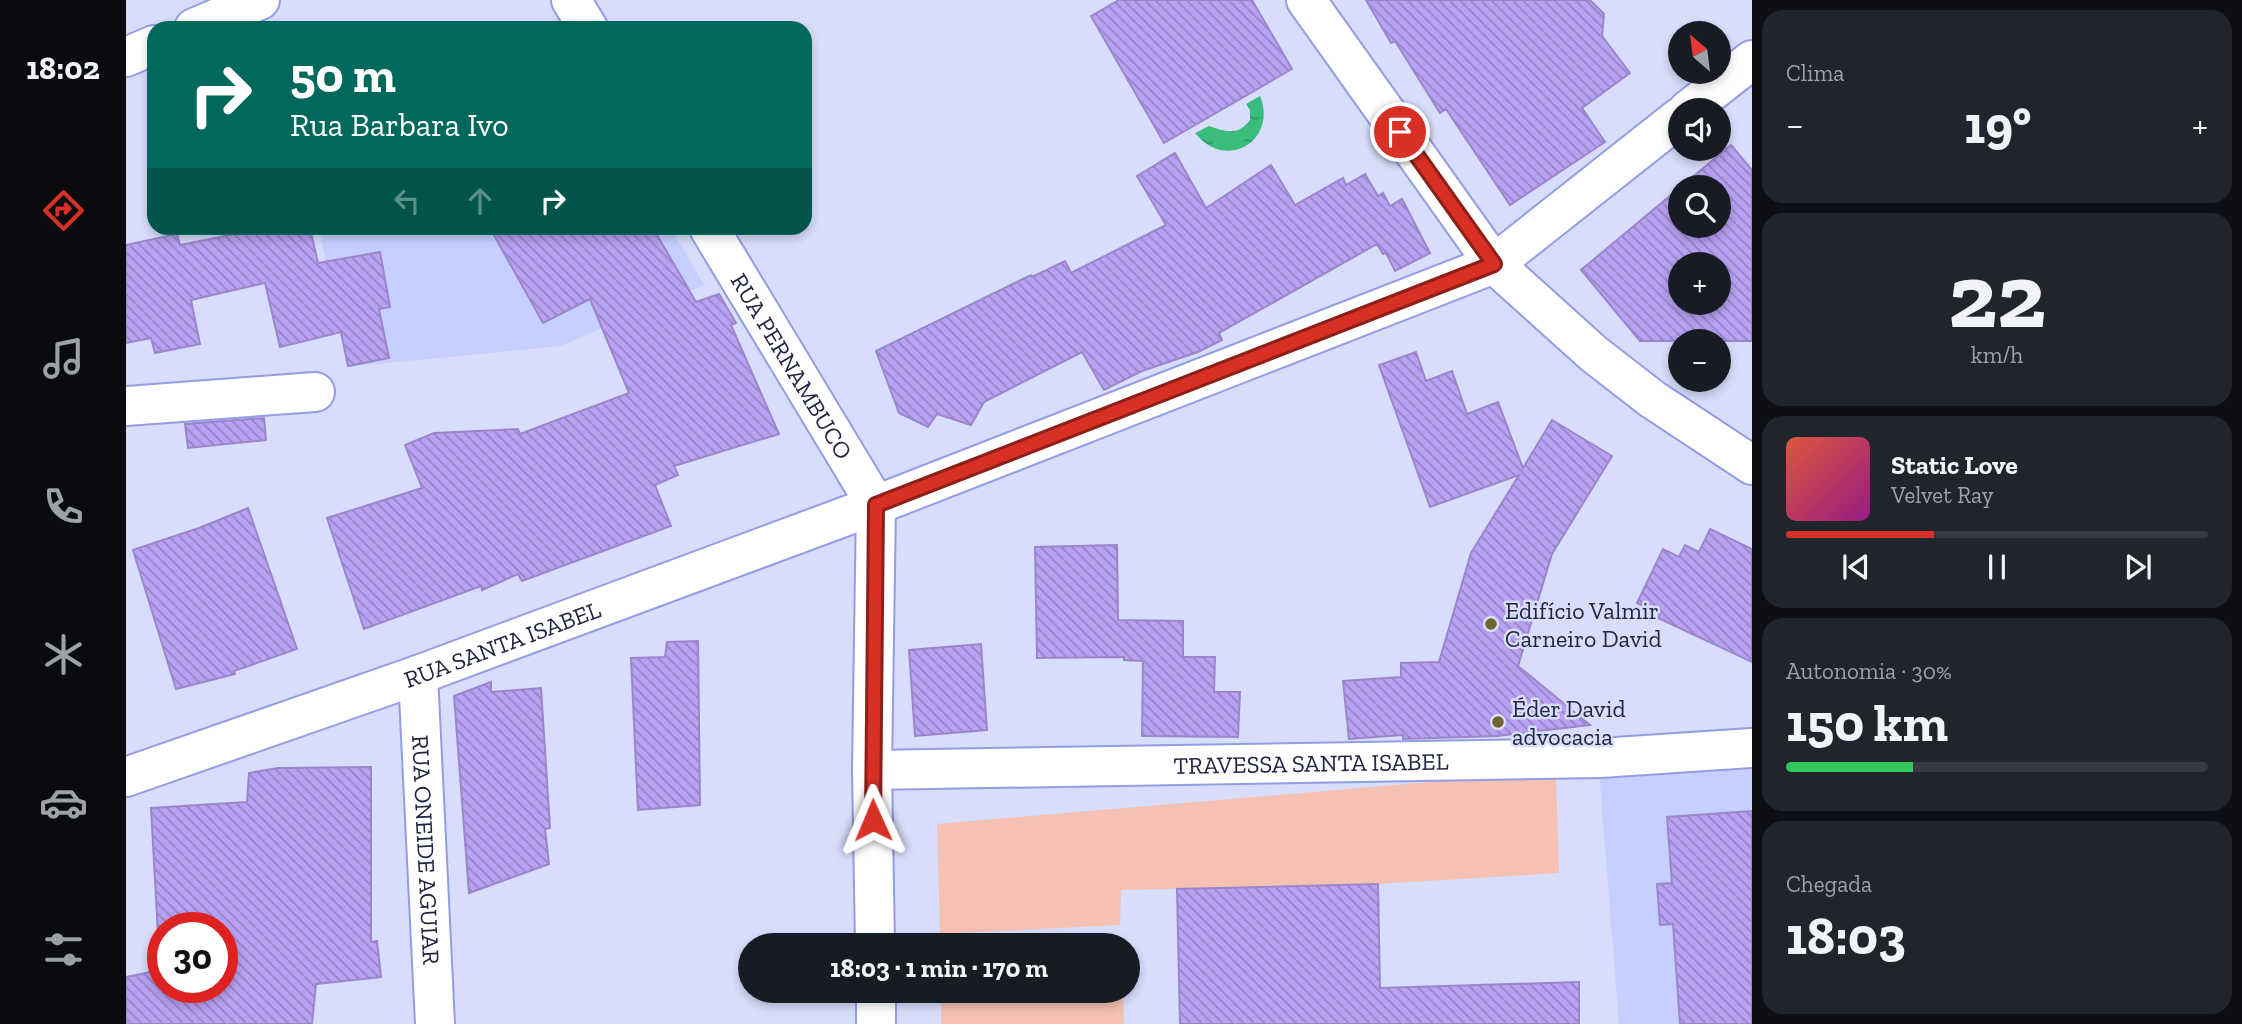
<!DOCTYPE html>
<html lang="pt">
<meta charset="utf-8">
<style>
body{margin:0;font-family:"Zilla Slab",serif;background:#20242c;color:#f1f3f6;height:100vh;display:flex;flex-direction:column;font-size:26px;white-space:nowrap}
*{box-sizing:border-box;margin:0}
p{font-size:23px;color:#9ea1a6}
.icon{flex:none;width:38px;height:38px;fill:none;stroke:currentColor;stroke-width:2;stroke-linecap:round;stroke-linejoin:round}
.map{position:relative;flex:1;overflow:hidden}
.sheet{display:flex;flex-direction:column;gap:10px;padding:10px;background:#0d0f14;width:490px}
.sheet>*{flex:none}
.hud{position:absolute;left:21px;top:21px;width:665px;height:214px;border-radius:21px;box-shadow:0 4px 10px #0003;background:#00695c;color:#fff;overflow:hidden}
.needle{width:46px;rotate:332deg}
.fabs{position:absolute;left:1542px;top:21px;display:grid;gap:14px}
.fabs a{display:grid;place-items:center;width:63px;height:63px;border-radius:50%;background:#171b24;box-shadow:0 4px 10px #0003;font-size:35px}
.speed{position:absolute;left:21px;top:912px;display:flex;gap:14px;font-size:35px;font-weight:700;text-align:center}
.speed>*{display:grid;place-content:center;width:91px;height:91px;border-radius:50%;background:#171b24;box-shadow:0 4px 10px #0003;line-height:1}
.speed .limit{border:10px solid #d22;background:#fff;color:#111}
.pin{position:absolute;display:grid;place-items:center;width:60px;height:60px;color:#fff;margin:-30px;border:4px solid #fff;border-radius:50%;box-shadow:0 2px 7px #0007}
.me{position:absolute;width:77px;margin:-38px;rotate:359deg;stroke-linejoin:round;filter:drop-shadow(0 0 5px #0008)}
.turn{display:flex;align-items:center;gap:24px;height:147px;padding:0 28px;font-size:32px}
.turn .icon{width:91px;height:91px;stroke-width:2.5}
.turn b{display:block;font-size:49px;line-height:60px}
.lanes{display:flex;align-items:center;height:66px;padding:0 28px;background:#0003;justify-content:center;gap:35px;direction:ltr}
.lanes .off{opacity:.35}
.big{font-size:52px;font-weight:700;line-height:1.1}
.sheet .tile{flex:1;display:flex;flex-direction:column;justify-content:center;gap:10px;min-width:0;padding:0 24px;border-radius:21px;background:#20242c}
.sheet .dial{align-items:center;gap:0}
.dial b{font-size:91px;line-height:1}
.song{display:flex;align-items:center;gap:21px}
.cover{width:84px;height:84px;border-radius:10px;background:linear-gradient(135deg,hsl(10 70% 55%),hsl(310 70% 35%))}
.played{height:7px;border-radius:4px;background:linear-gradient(90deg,#d93025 35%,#363941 35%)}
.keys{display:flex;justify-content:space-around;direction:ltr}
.heat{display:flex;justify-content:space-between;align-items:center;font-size:38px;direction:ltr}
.charge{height:10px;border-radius:5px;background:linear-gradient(90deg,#34c759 30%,#363941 0)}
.trip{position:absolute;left:612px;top:933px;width:402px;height:70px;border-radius:35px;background:#171b24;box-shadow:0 4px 10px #0003;font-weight:700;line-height:70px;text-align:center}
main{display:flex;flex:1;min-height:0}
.dock{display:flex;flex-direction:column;width:126px;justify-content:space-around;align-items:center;background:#090b0e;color:#9ea1a6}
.dock .icon{width:49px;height:49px}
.dock .selected{color:#d93025}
.dock b{font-size:32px;color:#f1f3f6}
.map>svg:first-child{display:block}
</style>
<main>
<nav class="dock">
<b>18:02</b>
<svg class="icon selected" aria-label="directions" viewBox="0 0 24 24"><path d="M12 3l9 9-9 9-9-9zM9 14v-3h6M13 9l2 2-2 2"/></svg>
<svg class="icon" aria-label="music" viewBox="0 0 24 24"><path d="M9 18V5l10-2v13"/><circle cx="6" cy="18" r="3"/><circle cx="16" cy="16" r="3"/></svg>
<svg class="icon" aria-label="phone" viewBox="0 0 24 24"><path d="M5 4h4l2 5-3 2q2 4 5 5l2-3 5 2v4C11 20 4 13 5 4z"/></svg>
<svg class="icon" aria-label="climate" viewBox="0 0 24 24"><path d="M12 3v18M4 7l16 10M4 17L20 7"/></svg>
<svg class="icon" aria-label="car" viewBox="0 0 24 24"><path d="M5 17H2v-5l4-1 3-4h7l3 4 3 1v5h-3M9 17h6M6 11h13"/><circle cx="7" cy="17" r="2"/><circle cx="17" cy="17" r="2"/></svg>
<svg class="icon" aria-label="filters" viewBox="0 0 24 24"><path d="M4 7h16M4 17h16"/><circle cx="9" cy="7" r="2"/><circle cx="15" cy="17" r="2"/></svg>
</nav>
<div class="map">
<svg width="1626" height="1024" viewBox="0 0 1626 1024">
<defs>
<pattern id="water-ripples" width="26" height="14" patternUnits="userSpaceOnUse" patternTransform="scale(1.75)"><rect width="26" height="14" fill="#39bc7c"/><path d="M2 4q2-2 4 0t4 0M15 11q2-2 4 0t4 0" fill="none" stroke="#309967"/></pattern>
<pattern id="building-back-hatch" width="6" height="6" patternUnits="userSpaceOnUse" patternTransform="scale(1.75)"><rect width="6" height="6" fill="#b9a1f3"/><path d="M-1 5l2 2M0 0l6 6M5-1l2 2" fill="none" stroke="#9683c6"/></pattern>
</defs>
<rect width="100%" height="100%" fill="#d7ddfa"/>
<path fill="#c6cfff" d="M193,228H545L578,285L434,346L221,367Z
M1626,757V1024H1493L1473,771Z"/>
<path fill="#f4c1b2" d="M1410,773L1430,777L1433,873L1252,884L995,890L994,925L814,934L811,824Z
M815,991H997L998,1024H815Z"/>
<path fill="url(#water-ripples)" d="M1134,96C1152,141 1100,172 1069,133L1083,126C1100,132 1112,136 1124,120V110L1120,104Z"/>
<path fill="url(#building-back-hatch)" stroke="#9b86cb" stroke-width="2" fill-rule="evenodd" d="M993,0H1126L1166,69L1038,143L965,16Z
M1240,0H1464L1478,14L1476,36L1504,73L1456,108L1479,142L1384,205L1320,109L1314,113L1269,41L1265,43Z
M1605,145L1626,170V341H1514L1455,270ZM1554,187H1592V226H1554ZM1554,264H1592V303H1554Z
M1049,153L1080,208L1145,165L1169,205L1217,178L1220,185L1239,174L1252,196L1257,193L1264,206L1276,199L1304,253L1269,271L1260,253L1257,254L1251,244L1093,333L1096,340L1072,352L1016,371L978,390L956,352L858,402L845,425L811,414L802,427L773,413L750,351L905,275L906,277L939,261L945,273L1040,225L1011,176Z
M139,228H184L192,263L254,252L264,307L253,309L263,358L222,366L215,332L154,347L139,283L65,300L74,344L29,353L25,338L0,343V245L51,234L54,245Z
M364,228H527L570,302L593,294L610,323L605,325L653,434L548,466L552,475L529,485L545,526L396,581L392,574L356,590L355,586L238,629L201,518L296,488L279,445L308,433L392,429L394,434L503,393L464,299L417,323Z
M1290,352L1300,381L1326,371L1341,414L1372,402L1397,468L1426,420L1486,456L1426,554L1392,666L1464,725L1371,736L1277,739V735L1223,739L1217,681L1275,677V663L1313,662L1345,553L1393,475L1304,507L1253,365Z
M138,418L140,440L62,448L59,424Z
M122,508L171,649L108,671L109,674L50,689L7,550L73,528Z
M1584,529L1626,549V662L1532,618L1534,614L1511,603L1537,549L1553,557L1559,545L1573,552Z
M991,545L992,620L1057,621V657H1089L1088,692H1114L1112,737L1016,736L1017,661L998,660V657L911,658L909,547Z
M572,641L574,805L512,810L505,658L539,657L541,642Z
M855,644L861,730L789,736L783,650Z
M365,682V692L415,688L424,828L419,829L423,864L343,893L328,696Z
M245,767V942L251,941L255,977L190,984L186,1024H0V977L34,970L25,808L121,802L123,773L152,768ZM37,928H96V987H37Z
M1626,811V1024H1554L1547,924L1534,925L1531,884L1546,883L1541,817Z
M1252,884L1254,988L1453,982V1024H1054L1051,889Z"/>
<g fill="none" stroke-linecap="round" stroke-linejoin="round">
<defs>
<g id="minor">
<path d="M445,0L462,28"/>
<path d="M1180,0L1368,264L1468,354L1526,399L1626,465"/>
<path d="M68,28L134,0"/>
<path d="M0,57L28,45"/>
<path d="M1562,110L1626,60"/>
<path id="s1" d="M583,228L750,505"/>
<path d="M0,406L189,392"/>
<path id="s2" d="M292,675L309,1024"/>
<path id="s3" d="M746,770L1474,758L1626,748"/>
<path id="s4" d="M0,777L292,675L750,505L1368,264L1554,117"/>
<path d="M749,945L746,770L750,505"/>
<path d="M750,990V1024"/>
</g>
</defs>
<use href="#minor" stroke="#939de3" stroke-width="42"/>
<use href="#minor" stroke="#fff" stroke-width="38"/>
</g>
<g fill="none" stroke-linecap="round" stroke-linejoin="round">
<defs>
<path id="route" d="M747,820L750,505L1368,264L1274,132"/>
</defs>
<use href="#route" stroke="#8d1f18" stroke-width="18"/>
<use href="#route" stroke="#d93025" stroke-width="12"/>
</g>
<g fill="#706531" stroke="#d7ddfa" stroke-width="2.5">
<circle cx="1365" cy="624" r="7"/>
<circle cx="1372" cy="722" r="7"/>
</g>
<g text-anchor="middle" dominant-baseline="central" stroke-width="5" stroke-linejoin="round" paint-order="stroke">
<g font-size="24" fill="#212540" stroke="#d7ddfa">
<text stroke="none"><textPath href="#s1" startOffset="161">RUA PERNAMBUCO</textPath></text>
<text stroke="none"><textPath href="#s4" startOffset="399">RUA SANTA ISABEL</textPath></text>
<text stroke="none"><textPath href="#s3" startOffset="439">TRAVESSA SANTA ISABEL</textPath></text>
<text stroke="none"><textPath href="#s2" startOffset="175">RUA ONEIDE AGUIAR</textPath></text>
</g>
<g font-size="24" fill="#212540" stroke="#d7ddfa" text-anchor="start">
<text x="1379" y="610">Edifício Valmir<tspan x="1379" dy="28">Carneiro David</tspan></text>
<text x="1386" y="708">Éder David<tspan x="1386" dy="28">advocacia</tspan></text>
</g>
</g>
</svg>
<div class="fabs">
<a><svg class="needle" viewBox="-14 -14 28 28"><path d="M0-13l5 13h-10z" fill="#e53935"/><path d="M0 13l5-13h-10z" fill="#9ea1a6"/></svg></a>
<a><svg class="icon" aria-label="sound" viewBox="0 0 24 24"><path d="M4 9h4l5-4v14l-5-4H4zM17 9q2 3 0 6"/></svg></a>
<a><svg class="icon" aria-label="search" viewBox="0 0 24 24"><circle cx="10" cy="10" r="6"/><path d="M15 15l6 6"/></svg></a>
<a>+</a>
<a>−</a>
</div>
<div class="speed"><div class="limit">30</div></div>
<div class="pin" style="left:1274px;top:132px;background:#d93025"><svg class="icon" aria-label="arrive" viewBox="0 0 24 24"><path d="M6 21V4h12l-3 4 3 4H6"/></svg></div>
<svg class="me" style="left:747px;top:820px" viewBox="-20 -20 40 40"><path d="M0-17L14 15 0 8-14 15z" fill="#d93025" stroke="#fff" stroke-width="4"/></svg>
<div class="trip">18:03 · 1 min · 170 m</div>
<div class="hud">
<div class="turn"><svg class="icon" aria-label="right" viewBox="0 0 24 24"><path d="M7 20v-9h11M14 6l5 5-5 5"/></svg><div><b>50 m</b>Rua Barbara Ivo</div></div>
<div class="lanes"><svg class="icon off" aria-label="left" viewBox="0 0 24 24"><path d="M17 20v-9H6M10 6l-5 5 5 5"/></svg><svg class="icon off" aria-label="ahead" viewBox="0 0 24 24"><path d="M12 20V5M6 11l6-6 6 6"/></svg><svg class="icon" aria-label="right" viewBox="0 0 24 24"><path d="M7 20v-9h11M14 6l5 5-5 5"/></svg></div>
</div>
</div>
<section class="sheet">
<div class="tile"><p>Clima</p>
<div class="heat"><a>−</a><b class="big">19°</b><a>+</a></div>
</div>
<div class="tile dial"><b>22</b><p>km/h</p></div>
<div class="tile">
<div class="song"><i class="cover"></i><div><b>Static Love</b><p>Velvet Ray</p></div></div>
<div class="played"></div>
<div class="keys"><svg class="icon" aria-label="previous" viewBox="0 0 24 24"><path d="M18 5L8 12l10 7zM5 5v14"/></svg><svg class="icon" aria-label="pause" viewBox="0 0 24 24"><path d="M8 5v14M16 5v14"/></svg><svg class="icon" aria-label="next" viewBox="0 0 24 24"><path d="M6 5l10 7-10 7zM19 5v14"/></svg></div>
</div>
<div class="tile"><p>Autonomia · 30%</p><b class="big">150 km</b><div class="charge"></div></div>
<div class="tile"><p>Chegada</p><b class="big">18:03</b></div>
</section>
</main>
